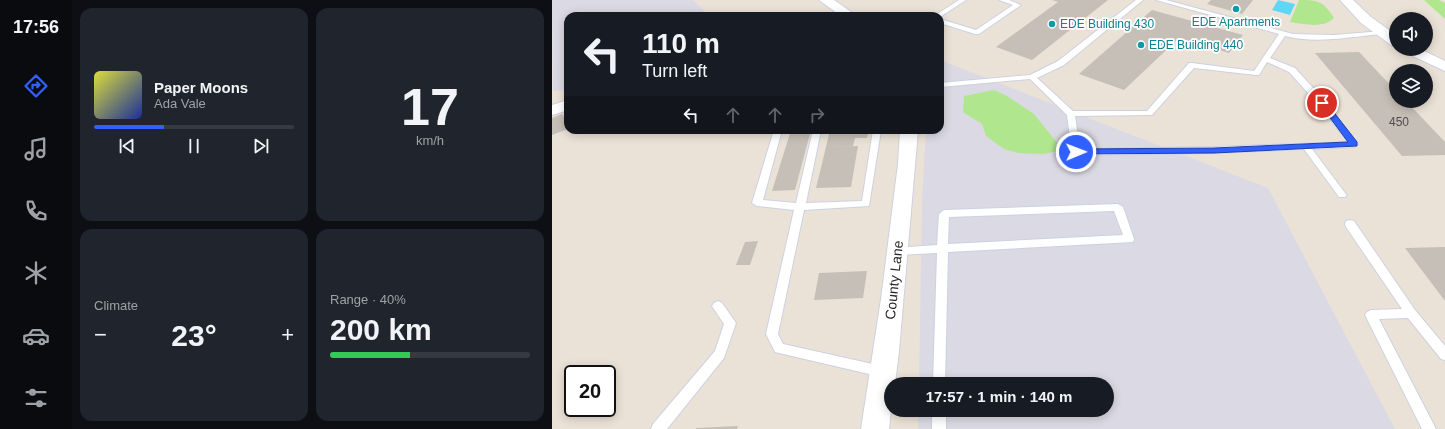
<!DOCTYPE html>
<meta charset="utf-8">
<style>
body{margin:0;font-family:Helvetica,sans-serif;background:#20242c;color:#f1f3f6;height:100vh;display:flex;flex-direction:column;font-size:15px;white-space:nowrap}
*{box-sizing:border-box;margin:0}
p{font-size:13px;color:#9ea1a6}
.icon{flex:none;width:22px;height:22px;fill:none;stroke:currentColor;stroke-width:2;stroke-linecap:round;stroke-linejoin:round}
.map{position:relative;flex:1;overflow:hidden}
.side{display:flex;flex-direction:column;gap:8px;padding:8px;background:#0d0f14;width:480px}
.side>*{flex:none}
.guide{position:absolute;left:12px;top:12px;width:380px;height:122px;border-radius:12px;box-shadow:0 2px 10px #0003;background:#171b24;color:#f1f3f6;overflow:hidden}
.controls{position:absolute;left:837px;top:12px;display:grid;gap:8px}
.controls a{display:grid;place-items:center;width:44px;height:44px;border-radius:50%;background:#171b24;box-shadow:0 2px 10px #0003;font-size:20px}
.speed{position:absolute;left:12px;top:365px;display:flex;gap:8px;font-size:20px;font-weight:700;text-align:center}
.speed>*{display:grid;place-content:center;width:52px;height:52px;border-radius:50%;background:#171b24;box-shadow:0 2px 10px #0003;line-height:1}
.speed .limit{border:2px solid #111;border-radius:6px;background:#fff;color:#111}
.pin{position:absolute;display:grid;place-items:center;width:34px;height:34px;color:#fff;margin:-17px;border:2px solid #fff;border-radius:50%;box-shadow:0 1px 4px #0007}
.me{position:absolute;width:44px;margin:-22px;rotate:89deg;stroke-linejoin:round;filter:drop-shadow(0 0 3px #0008)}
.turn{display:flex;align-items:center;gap:14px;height:84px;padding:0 12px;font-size:18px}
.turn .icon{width:52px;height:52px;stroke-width:2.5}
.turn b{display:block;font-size:28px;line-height:34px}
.lanes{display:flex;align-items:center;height:38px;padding:0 12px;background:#0003;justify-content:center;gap:20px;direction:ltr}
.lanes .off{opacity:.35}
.big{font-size:30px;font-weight:700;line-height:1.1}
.side .widget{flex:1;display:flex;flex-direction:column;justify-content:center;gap:6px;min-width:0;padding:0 14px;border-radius:12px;background:#20242c}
.side .dial{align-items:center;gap:0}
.dial b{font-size:52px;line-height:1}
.song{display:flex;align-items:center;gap:12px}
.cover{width:48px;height:48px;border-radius:6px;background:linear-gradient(135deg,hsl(60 70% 55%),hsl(230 70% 35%))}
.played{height:4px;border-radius:2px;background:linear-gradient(90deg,#3060ff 35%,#363941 35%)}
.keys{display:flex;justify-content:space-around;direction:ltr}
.heat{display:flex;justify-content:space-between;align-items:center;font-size:22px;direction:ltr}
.charge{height:6px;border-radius:3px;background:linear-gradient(90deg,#34c759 40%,#363941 0)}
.side .tiles{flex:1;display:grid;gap:8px;grid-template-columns:repeat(2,1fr)}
.trip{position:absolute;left:332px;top:377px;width:230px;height:40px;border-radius:20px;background:#171b24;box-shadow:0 2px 10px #0003;font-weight:700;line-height:40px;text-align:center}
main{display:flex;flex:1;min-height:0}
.tabs{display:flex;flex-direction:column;width:72px;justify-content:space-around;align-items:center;background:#090b0e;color:#9ea1a6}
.tabs .icon{width:28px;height:28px}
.tabs .on{color:#3060ff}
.tabs b{font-size:18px;color:#f1f3f6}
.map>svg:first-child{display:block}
</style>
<main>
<nav class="tabs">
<b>17:56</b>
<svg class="icon on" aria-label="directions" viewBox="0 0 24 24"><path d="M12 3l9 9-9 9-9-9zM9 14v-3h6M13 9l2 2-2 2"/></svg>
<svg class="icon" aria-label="music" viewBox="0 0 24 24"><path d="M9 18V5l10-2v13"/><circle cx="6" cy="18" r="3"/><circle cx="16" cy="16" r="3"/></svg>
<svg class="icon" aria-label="phone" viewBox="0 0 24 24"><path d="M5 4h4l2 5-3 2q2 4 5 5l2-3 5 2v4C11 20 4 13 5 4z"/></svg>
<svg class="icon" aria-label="climate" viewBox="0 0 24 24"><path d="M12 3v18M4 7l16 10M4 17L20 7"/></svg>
<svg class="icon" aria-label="car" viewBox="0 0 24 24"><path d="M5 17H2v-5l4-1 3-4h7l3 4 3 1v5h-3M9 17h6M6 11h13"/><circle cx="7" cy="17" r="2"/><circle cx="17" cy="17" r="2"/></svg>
<svg class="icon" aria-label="filters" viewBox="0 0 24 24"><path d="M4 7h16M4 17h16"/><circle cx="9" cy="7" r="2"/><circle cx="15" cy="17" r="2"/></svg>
</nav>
<section class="side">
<div class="tiles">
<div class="widget">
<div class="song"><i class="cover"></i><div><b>Paper Moons</b><p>Ada Vale</p></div></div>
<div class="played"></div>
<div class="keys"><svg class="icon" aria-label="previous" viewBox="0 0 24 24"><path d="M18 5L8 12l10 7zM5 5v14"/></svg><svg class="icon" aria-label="pause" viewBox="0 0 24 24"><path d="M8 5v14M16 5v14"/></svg><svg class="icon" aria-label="next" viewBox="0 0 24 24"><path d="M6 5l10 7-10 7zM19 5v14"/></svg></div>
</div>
<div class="widget dial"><b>17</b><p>km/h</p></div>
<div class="widget"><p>Climate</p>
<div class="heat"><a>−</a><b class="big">23°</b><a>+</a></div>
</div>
<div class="widget"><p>Range · 40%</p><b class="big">200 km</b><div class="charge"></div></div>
</div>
</section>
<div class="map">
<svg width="893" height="429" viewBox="0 0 893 429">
<rect width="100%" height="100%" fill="#ebe2d7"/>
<path fill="#dbd9e3" d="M0,0H141L157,16H16V90L1,91Z
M388,60L716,188L843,429H366V410H555V384H367L370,201L374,130H388Z"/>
<path fill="#b0e78e" d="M747,0C767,0 771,1 782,18C771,29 752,24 738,22Z
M872,0H887L893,3V19Z
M442,90L455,96L482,114L511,150L491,154L466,153L452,149L434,136L430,124L411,112L412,96Z"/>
<path fill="#60d6f7" d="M726,0L743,4L738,15L720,10Z"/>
<path fill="#c6bfb7" d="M500,0H556L480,60L444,47L506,2Z
M659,0H701L690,14L655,4Z
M600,10L691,35L677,53L627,38L572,90L527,74Z
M807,52L844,91V101H854L893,142V155L850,156L763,53Z
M10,114L16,123V129L0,135V118Z
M239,130H259L243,190L220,191Z
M278,130H317L315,138H303L301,146L274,147Z
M306,146L299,187L264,188L274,147Z
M206,241L198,265H184L193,242Z
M893,247V301L853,248Z
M315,271L311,298L262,300L267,273Z
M186,426L185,429H144V428Z"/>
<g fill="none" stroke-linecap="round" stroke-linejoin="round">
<defs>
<path id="service" d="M407,0H414L388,17L382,16Z
M447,0H457L469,5L427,34H423L388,23V19L424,30L461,5Z
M584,0H591L512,65L485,78L521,111H595L637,63H640L702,71L727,34L604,0H614L741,34L782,35L831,31L832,32L829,34C798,37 763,44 733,36L718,58L743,68L773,101L806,144L802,147L760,149L793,193L795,195L793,197H787L752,149L662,153L524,155L520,152L515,115L478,79L388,87V83L478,75L506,61ZM715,62L737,72L767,105L796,142L662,147L528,149L523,116L600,115L642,68L704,75H707Z
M222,130H230L211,200L244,203L261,130H269L254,203L310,201L321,130H329L317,206L252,210L226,334L231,344L334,367L336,371L334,375L330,377L227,353L223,352L214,334L242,210L205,206L200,203Z
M566,204L571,207L582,239L581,242L396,252L393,384H381L385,253L346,255L342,254L341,251L342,248L385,245L387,214L392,210ZM562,211L571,235L396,244L397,217Z
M798,220L802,221L863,310L893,346V360L889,359L856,318L827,319L884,429H870L813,315L815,312L819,310L850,309L794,227L793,224L794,221Z
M166,301L170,303L184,323L172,358L115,429H99L101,424L163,351L172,324L160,306L162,303Z
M380,410H394V429H380Z"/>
<path id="minor" d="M267,0H282L305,16H289Z
M788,0H801L819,17L844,35V46L839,45L809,23Z
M850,49H868L893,61V71L852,52Z
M16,100V110L0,115V105Z
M348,130H366L365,142L347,351L343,384H339V410L337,429H309L329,299L346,164Z"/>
</defs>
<use href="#service" stroke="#ccd1e2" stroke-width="2"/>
<use href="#minor" stroke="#ccd1e2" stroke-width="2"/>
<use href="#service" fill="#fff" fill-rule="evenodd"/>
<use href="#minor" fill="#fff" fill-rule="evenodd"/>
</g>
<path fill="#3060ff" stroke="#1f3ea6" d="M770,100L773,101L805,142V146L662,153L524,154L519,152L524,149L662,148L796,142L767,103Z"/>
<g fill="#0f9aa8" stroke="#fff" stroke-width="1.5">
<circle cx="684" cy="9" r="4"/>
<circle cx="500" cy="24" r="4"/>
<circle cx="589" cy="45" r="4"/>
</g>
<g text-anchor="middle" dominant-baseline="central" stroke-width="3.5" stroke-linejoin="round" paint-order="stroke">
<g font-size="12" fill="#0d838f" stroke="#fff" text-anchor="start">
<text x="684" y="22" text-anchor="middle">EDE Apartments</text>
<text x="508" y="24">EDE Building 430</text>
<text x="597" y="45">EDE Building 440</text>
</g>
<g font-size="12" fill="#4f4d4b">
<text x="847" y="122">450</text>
</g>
<g font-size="14" fill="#272727" stroke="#fff">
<text transform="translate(342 280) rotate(-84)">County Lane</text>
</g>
</g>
</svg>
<div class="controls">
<a><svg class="icon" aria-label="sound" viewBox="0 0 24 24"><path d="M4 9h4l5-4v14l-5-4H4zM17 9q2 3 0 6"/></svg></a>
<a><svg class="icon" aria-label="layers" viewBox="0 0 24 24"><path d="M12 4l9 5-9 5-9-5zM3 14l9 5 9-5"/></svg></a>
</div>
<div class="speed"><div class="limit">20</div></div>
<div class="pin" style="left:770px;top:103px;background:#d93025"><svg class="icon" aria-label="arrive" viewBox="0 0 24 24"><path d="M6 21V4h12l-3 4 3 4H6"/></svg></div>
<svg class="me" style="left:524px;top:152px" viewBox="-20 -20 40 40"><circle r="17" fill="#3060ff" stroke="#fff" stroke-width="3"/><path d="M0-11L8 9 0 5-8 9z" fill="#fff"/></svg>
<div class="trip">17:57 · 1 min · 140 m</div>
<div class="guide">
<div class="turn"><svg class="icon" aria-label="left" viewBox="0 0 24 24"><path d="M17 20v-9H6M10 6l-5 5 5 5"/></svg><div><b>110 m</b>Turn left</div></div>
<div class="lanes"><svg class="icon" aria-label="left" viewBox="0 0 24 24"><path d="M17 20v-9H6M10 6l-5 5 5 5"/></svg><svg class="icon off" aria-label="ahead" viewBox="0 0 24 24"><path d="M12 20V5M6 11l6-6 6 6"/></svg><svg class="icon off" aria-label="ahead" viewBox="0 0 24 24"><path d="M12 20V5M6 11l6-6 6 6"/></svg><svg class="icon off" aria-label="right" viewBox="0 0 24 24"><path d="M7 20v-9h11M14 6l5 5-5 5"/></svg></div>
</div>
</div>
</main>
